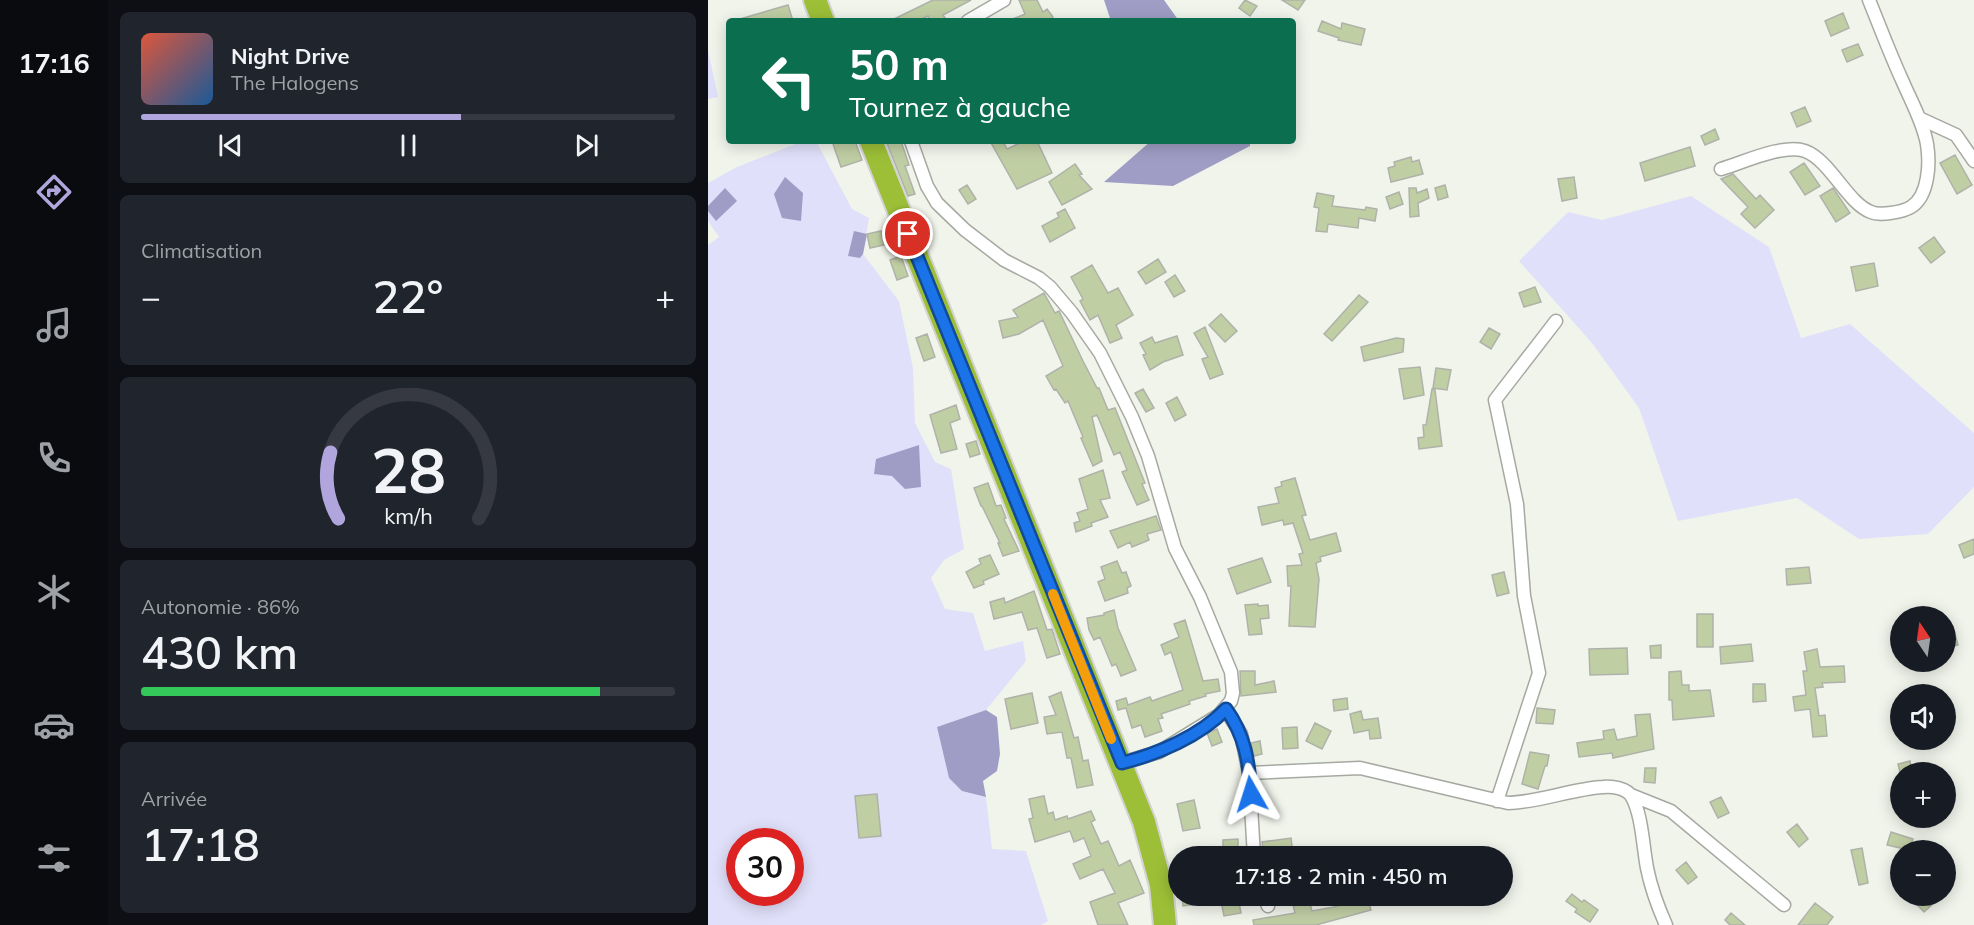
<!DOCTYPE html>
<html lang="fr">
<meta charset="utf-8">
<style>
body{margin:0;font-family:Mulish,sans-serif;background:#20242c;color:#f1f3f6;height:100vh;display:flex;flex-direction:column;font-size:22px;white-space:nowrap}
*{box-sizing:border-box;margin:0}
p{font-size:20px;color:#9ea1a6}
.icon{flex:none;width:33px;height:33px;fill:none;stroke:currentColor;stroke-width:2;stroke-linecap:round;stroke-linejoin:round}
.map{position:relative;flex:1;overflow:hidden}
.drawer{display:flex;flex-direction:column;gap:12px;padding:12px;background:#0d0f14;width:600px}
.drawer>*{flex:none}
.guide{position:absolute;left:18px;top:18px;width:570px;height:126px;border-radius:6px;box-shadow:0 3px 15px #0003;background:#0b6e4f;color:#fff;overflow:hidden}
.needle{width:39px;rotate:347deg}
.controls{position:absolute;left:1182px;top:606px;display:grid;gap:12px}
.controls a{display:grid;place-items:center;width:66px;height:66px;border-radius:50%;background:#171b24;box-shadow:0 3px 15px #0003;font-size:30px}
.speed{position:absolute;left:18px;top:828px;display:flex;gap:12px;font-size:30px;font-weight:700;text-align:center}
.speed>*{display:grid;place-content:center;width:78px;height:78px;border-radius:50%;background:#171b24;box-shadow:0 3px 15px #0003;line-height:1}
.speed .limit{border:9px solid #d22;background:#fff;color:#111}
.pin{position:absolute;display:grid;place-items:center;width:51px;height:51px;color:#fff;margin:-26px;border:3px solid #fff;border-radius:50%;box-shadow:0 2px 6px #0007}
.me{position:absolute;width:66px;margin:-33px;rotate:354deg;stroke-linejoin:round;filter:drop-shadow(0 0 4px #0008)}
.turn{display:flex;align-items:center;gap:21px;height:126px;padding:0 24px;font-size:27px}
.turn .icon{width:78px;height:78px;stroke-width:2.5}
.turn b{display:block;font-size:42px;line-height:51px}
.big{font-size:45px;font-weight:600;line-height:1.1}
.drawer .tile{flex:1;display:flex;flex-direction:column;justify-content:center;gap:9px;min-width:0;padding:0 21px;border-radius:9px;background:#20242c}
.drawer .dial{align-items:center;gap:0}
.dial svg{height:156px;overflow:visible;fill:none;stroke:#363941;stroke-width:7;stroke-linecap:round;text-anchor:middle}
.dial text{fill:#f1f3f6;stroke:none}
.song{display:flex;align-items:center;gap:18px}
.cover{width:72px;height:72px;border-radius:9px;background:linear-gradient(135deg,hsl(10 70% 55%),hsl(210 70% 35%))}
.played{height:6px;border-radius:3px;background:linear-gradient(90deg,#b0a6dd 60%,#363941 60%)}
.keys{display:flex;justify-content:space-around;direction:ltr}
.heat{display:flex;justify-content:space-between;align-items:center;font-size:33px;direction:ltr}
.charge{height:9px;border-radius:4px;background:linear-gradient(90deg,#34c759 86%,#363941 0)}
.trip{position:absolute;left:460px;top:846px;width:345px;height:60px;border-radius:30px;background:#171b24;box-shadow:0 3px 15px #0003;font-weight:600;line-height:60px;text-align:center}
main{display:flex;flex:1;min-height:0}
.dock{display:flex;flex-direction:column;width:108px;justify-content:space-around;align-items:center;background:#090b0e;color:#9ea1a6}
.dock .icon{width:42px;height:42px}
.dock .current{color:#b0a6dd}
.dock b{font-size:27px;color:#f1f3f6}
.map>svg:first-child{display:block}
</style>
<main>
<nav class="dock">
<b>17:16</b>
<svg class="icon current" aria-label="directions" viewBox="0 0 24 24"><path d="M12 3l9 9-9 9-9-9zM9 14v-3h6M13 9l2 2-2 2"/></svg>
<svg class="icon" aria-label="music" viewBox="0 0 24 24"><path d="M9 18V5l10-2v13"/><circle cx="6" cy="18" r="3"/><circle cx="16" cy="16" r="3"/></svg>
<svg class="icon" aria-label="phone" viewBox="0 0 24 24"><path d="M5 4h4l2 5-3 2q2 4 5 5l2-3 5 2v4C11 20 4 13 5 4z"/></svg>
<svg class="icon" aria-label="climate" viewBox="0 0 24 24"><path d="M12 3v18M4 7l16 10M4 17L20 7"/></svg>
<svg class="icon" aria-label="car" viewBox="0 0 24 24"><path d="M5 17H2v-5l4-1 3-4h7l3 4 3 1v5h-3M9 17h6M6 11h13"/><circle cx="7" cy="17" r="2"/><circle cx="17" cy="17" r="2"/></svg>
<svg class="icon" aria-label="filters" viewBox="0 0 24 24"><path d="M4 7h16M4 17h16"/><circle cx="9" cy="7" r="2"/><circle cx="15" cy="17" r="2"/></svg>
</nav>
<section class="drawer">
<div class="tile">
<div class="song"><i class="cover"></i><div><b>Night Drive</b><p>The Halogens</p></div></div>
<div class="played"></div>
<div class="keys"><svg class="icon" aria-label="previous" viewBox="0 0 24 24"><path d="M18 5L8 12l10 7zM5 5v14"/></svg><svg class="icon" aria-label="pause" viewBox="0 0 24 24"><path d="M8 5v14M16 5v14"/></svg><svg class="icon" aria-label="next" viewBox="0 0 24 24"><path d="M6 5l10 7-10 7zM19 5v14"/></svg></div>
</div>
<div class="tile"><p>Climatisation</p>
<div class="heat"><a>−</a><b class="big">22°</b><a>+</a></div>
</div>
<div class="tile dial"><svg viewBox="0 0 100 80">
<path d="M14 69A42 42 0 1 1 86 69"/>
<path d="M14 69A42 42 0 0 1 10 35" stroke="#b0a6dd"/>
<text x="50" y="56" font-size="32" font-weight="700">28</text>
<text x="50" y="72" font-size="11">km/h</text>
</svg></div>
<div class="tile"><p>Autonomie · 86%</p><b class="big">430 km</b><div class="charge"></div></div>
<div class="tile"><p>Arrivée</p><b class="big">17:18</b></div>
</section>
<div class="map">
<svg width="1266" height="925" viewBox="0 0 1266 925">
<rect width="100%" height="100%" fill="#f1f4eb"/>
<path fill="#e1e0fa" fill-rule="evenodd" d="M0,50L10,97L0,99Z
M95,141H108L144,209L161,218L155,254L191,301L205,368L207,423L227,462L243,469L256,549L236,560L223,578L237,609L265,613L277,651L315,641L318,661L278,710L229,727L241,778L254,791L278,797L284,849L318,851L340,921L333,925H0V245L11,237L0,221V183L29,167ZM32,842H82V892H32Z
M983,196L1061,247L1093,338L1142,324L1266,433V487L1220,534L1151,539L1089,498L970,521L931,408L884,343L811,261L860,212L894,220Z"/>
<path fill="#9f9dc5" d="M396,0H456L471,21H403Z
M443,141H542V146L465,186L396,182Z
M77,177L95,193L93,221L74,218L66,194Z
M17,188L29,201L8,221L0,211V206Z
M146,231L159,234L155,254L152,258L140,256Z
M211,445L213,487L197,489L184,476L166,474L168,459Z
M278,710L289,717L292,754L289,771L275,781L278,797L254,791L241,778L229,727Z"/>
<path fill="#c0cea4" stroke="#afb2a9" stroke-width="1.5" d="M225,0H263L235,15L239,21H222L220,16L209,21H182Z
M311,0H329L335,12L339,9L345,17L341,21H300L317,14Z
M537,0L549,6L542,16L531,8Z
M574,0H597L590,10Z
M80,5L85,21H33L32,19Z
M1135,13L1141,28L1123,36L1117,21Z
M614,21L633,29L634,23L657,29L653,45L630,40L631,38L610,31Z
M1150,44L1155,55L1139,62L1134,50Z
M1097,107L1103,121L1089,127L1083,113Z
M1007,129L1011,139L997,145L993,136Z
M124,141H147L154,160L133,167Z
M178,141H193L201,165L197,166L207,194L200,196Z
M282,141H295L299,149L316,141H329L344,173L309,189Z
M982,147L987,166L937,181L932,163Z
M1247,155L1264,185L1249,194L1232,163Z
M703,157L704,162L711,160L715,174L683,182L680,168L687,166L686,162Z
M1096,163L1112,186L1097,195L1082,172Z
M367,164L374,174L371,175L384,189L354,205L341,182Z
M1025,174L1048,199L1052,195L1066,210L1047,228L1033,214L1040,207L1013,179Z
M866,177L869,198L854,201L850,179Z
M259,185L268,199L260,204L251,190Z
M737,185L740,197L730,200L727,188Z
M701,188H708L709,193L719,189L721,198L710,203L711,216L702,217Z
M1125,188L1142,213L1128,222L1112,196Z
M691,192L695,204L682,209L678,197Z
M609,193L626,196L624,206L657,210L658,207L669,209L667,221L651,218L650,228L620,224L619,232L608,231L611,208L606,207Z
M357,209L367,228L342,242L334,226L351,217L349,213Z
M173,231L176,245L162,248L159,234Z
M1226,237L1237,252L1223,263L1211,248Z
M193,256L200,276L189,280L182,260Z
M450,259L458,272L438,284L430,272Z
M1166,263L1170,286L1148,291L1143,267Z
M384,265L400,293L410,288L425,315L408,325L414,338L402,343L390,315L382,320L372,301L375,299L363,277Z
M467,275L477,291L466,297L457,282Z
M827,287L833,302L816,307L811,293Z
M336,293L347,313L351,311L375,361L389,388H391L400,410L407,408L437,483L434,484L441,500L429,505L414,472L419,470L412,452L406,455L389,415L384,417L394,461L385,466L373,438L375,437L360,401L357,403L348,389L346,390L338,376L355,366L335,320L311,334L295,338L291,321L310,317L305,310Z
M651,295L660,302L624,341L616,334Z
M513,314L529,331L517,342L501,325Z
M497,327L515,374L502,379L494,359L500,357L486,333Z
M781,328L792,334L783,349L772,342Z
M219,334L227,357L216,361L208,338Z
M469,336L475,355L455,362L442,370L435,355L438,354L432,343L444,337L447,343Z
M688,338L696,339L695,352L656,361L653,347Z
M712,367L716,395L696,399L691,369Z
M728,368L743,370L739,390L725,388Z
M435,389L446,408L438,412L427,393Z
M724,389L727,390L734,446L711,449L710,438L716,437L715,425H718Z
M469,397L478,415L467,421L458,403Z
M248,405L252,419L242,423L249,449L233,453L222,415Z
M268,441L272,454L262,457L258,444Z
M395,470L402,498L392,500L400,517L383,523L384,526L368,532L366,523L372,521L369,513L380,509L371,479Z
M587,478L598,515L594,516L602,540L628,533L633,551L612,557L613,561L608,563L611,579L607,627L581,626L583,586H580L579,566L594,565L591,554L595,553L585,523L576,525L575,520L554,525L550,507L571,503L567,488L574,486L573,482Z
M280,483L288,506L293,505L298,518L296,519L311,551L295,556L290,543H292L274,506H273L266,488Z
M448,516L453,530L439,534L441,540L424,547L422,542L410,548L402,531Z
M1266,539V554L1256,558L1251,545Z
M282,555L291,574L275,581L276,584L266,588L258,572L273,564L271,559Z
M554,558L563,582L529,594L520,569Z
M409,561L414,573L418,572L423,586L419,588L420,593L397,601L390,582L397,579L393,567Z
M1101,567L1103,583L1079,585L1078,569Z
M796,572L801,593L789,596L784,575Z
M326,591L339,630L344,629L352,654L339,658L329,628L320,630L314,612L286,619L282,602L296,598L297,603Z
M550,604V606L560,605L561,618L552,619L554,634L541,635L537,605Z
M406,610L410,628L428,670L413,676L408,664L404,666L392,637L386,640L381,630L379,618L396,615V613Z
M989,614H1005V647H989Z
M477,620L495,681L510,679L512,691L497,694L498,696L481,701L482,704L453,714L455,718L450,719L454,731L437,737L433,725L424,728L418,708L410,710L408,701L418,698L420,705L442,697L444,701L475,690L463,652L457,655L453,645L471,637L466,624Z
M1245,627L1250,645L1238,648V629Z
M1043,644L1045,661L1013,664L1012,647Z
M953,645V658H943L942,646Z
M919,648L920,674L882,675L881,649Z
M1109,649L1112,667L1136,666L1137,682L1114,683L1115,687L1107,688L1111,716L1117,715L1119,736L1105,737L1102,709L1087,711L1085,697L1098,695L1095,671H1099L1096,652Z
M532,671H547V685L566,681L568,692L533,696Z
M973,671L974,685H981V691L1002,690L1006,716L965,720L964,700H961V672Z
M1045,684H1057L1058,701L1045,702Z
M353,692L366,738L370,737L375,761L380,760L385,785L369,788L363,758H359L354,732L339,734L336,717L348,715L341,697Z
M324,693L330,723L303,729L297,699Z
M639,698L640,709L626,711L625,700Z
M829,708L847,710L845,724L828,723Z
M653,711L655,720L670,718L673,738L662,739L661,730L646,733L642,714Z
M942,714L946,749L905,758L904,753L871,757L869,743L896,739L895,731L906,729L909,740L929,736L927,715Z
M607,723L623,731L614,749L598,741Z
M589,727L590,748L575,749L574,728Z
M509,729L514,742L504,746L499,733Z
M552,741L554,754L546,756L543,743Z
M822,752L841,755L839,766H837L830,789L814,784Z
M1202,761L1204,772H1192L1190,764Z
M937,768H948L947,783L936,782Z
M169,794L173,836L151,838L147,796Z
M336,796L340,814L345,812L347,820L359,816L360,819L383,811L387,820L383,822L393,844L400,841L411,866L422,860L436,893L410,903L420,925H390L382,902L407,893L395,869L372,879L365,864L383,856L376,838L366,842L362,831L327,842L321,819L325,818L321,799Z
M1013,797L1021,813L1010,818L1002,802Z
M486,800L492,828L475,831L469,804Z
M1089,824L1100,839L1091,847L1079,832Z
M1183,832L1205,839L1201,850L1179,845Z
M583,838L585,854L556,856L554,842Z
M530,839V856H515V840Z
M1154,848L1160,883L1151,885L1143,850Z
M978,862L989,877L980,884L968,870Z
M864,894L874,902L876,900L890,910L882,922L867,912L869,909L858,901Z
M474,896H512V901L475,906Z
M583,896H600L604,911L626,907L659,897L663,910L608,925H546L545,920L587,913Z
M1201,896H1219L1226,903L1216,912Z
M530,897L533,913L516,916L513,901Z
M1107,903L1125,917L1119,925H1090Z
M1023,913L1037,925H1022L1017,920Z"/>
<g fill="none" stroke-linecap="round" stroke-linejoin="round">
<defs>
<path id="street" d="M260,21L296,0
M1211,118L1248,135L1266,161
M203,141L219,186L229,203L257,230L296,260L331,278L342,287L364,313L392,353L424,417L440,456L467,548L492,597L523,672L525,693L523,701L511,715L451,752L413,763
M1013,169C1034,163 1076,143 1097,151C1122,160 1140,204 1163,212C1172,216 1195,212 1203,207C1221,196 1222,163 1219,144C1215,122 1203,101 1194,80C1182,54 1172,27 1161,0
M517,709L533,734L541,773L546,856
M541,773L652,768L800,803C833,802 863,789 895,787C904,786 919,788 924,797C934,815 935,847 939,868C943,888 950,907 958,925
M923,795L963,811L1076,905
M789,801L831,673L816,596L809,504L787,400L848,321
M556,896L560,906"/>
<path id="highway" d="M107,0L115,21
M163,141L436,822L453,885L457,925"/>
</defs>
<use href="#street" stroke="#a6a9a1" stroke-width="15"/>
<use href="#highway" stroke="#d3d3d3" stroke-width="26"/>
<use href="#street" stroke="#fff" stroke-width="12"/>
<use href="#highway" stroke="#9cbf37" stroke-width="22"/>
</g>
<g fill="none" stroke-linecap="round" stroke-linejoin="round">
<defs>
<path id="route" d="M200,234L414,763C450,754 492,736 518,709C537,735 541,762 543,794"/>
</defs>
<use href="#route" stroke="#114b97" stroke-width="15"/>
<use href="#route" stroke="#1a73e8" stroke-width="10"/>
<path stroke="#f59e0b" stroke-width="10" d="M345,594L403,739"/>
</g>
</svg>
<div class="controls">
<a><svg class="needle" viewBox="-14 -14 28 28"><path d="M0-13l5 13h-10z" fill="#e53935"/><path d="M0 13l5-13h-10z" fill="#9ea1a6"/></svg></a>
<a><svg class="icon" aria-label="sound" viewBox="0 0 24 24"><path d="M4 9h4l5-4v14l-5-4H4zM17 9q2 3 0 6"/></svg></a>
<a>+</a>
<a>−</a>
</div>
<div class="speed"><div class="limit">30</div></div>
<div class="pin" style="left:200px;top:234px;background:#d93025"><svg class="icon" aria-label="arrive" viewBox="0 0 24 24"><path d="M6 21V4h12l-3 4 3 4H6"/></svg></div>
<svg class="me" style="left:543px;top:794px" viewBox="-20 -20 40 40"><path d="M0-17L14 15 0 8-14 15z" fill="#1a73e8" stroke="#fff" stroke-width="4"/></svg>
<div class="trip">17:18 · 2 min · 450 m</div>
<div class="guide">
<div class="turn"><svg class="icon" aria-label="left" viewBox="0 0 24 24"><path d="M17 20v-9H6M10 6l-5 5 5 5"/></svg><div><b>50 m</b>Tournez à gauche</div></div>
</div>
</div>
</main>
